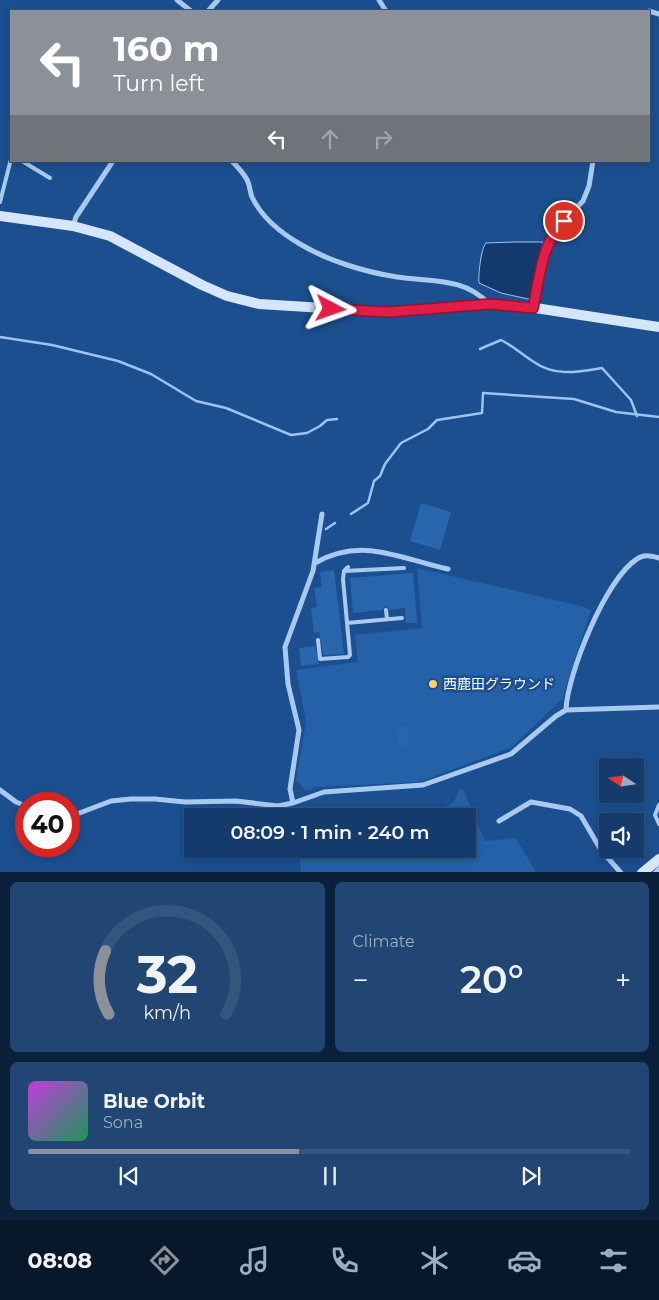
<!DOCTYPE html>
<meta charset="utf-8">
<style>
body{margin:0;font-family:Montserrat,"Noto Sans JP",sans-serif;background:#214673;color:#f1f3f6;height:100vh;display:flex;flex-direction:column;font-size:19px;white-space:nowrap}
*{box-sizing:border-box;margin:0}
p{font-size:16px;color:#9dadc1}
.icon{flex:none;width:28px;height:28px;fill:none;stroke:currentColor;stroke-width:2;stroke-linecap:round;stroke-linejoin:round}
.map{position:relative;height:872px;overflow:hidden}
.panel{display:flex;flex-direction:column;gap:10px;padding:10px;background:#0b203b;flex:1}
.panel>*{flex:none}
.hud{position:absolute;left:10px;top:10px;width:640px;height:152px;border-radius:0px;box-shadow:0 2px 8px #0003,0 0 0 1px #33557e;background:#8c9099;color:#fff;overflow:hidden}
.needle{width:32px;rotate:283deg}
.buttons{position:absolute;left:599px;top:758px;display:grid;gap:10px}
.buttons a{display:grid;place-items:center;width:45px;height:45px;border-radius:0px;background:#143b6b;box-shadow:0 2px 8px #0003,0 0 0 1px #33557e;font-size:25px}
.speed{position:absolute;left:15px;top:792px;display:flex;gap:10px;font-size:25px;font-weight:700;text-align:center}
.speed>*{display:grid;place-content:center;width:65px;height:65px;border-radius:50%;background:#143b6b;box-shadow:0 2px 8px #0003,0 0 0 1px #33557e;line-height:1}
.speed .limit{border:8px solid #d22;background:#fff;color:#111}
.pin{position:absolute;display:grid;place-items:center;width:42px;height:42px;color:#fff;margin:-21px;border:2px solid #fff;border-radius:50%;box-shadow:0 1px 5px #0007}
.me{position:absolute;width:55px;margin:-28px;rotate:94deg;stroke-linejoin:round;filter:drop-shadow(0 0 4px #0008)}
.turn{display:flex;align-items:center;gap:18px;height:105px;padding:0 20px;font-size:22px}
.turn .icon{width:65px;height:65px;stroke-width:2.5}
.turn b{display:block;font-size:35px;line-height:42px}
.lanes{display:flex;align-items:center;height:48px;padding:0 20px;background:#0003;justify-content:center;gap:25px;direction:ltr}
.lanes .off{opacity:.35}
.big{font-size:38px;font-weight:600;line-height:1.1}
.panel .tile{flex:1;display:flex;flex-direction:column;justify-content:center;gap:8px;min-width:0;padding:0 18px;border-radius:8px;background:#214673}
.panel .dial{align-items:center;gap:0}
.dial svg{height:130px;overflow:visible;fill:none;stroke:#33557e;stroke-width:7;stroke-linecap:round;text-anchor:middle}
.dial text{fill:#f1f3f6;stroke:none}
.song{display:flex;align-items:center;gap:15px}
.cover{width:60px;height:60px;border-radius:8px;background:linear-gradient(135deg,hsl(290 70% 55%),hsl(150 70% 35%))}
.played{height:5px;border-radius:2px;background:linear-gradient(90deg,#8c9099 45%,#33557e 45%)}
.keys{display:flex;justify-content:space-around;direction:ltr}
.heat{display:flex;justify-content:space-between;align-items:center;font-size:28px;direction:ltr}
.panel .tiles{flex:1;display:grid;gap:10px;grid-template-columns:1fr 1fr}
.tile:last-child{grid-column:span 2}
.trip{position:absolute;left:184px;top:808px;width:292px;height:50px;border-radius:0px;background:#143b6b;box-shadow:0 2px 8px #0003,0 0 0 1px #33557e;font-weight:600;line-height:50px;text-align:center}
.menu{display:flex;height:80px;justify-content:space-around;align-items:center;background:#08182b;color:#9dadc1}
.menu .icon{width:35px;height:35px}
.menu .current{color:#8c9099}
.menu b{font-size:22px;color:#f1f3f6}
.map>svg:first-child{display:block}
</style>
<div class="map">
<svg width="659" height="873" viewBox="0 0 659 873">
<rect width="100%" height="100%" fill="#1b4f8f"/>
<path fill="#2461a8" d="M417,568L581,606L591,610L562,699L512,747L419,782L318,787L306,791L296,780L306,722L296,670L358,662L355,635L422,628Z
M460,789H463L485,841L516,838L536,872H301L300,849H468V816H406L447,806L454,801Z"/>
<path fill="#123a6d" stroke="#9cc4f0" d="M514,242H543L531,298L528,299L501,293L479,283C478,276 481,248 486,243Z"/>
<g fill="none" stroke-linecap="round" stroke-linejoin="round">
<path stroke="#9cc4f0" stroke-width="2.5" d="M0,337L52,345L118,361L151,374L196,401L226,408L291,435L307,433L320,426L327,420L337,419
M480,349L501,340C513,346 523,355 534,362C555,377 578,372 602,368L631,400L637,416
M351,514L368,503L374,481L380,476L385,464L401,443L428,429L437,420L482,413L483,393L574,399L616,412L659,417
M326,529L335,523"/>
</g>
<path fill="#2a66ad" d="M421,503L451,512L440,550L410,541Z
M334,570L344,654L323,655L319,632L314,633L311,608L317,607L314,588L322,587L320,572Z
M413,573L417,623H406L405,608L390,610L386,606L382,610L353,613L350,578Z
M315,646L319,664L301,666L299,648Z
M407,726L409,746L398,747L397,730H400V727Z"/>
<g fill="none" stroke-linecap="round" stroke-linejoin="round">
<path stroke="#a9c9ee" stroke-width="4" d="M22,161L50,178
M0,202L11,159
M344,571L404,568
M386,610L387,619
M347,623L402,618
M318,640L320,659L348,657L350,655L343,579L344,571L348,567
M659,805L655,815L659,824"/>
<path stroke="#a9c9ee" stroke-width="5" d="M177,0L191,11
M379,0L386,11
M208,11L218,0
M649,11L659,14
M232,161C238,168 245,174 248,182C250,187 250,192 252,197C262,218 281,233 300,244C328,261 365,272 397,277C431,282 464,277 489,304
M73,226L76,217L113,161
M533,307L545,249L556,229L583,201L589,186L593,161
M315,563C363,536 400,559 448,569
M566,710C567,675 606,578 637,559C644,554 651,556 659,558
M0,790L16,802L26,806
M293,803L290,789L299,730L288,684L285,647L313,571L322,514
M69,813L77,814L111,801L131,799H155L185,802L236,801L278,806L293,803L324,792L423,785L511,754L556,716L566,710L659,707
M499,821L531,802L570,809L581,816L601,850L621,873
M655,873L659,869"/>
<path stroke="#d6e6fa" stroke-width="10" d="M0,216L73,226L110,236L202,285L227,296L259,304L389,312L490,304L529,307L659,327
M642,873L659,859"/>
</g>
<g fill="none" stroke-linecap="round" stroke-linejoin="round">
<defs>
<path id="route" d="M331,309L389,312L490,304L533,308C540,277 541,244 564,221"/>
</defs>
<use href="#route" stroke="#92132f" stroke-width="12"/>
<use href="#route" stroke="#e11d48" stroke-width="9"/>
</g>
<circle fill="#ffd166" stroke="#1b4f8f" stroke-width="2" cx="433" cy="684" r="5"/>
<g text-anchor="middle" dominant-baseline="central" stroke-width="5" stroke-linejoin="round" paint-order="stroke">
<g font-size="14" fill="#fff" stroke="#1b4f8f" text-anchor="start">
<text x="443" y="684">西鹿田グラウンド</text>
</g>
</g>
</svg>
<div class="buttons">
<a><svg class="needle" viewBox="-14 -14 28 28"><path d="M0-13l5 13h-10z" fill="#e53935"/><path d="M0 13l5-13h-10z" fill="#9dadc1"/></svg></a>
<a><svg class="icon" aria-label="sound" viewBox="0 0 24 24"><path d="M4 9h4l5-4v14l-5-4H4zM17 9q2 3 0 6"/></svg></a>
</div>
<div class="speed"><div class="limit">40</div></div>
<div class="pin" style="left:564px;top:221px;background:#d93025"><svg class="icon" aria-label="arrive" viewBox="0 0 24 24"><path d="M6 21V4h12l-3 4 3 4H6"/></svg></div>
<svg class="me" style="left:331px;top:309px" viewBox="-20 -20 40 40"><path d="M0-17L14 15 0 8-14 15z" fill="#e11d48" stroke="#fff" stroke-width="4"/></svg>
<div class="trip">08:09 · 1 min · 240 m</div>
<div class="hud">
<div class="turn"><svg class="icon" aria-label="left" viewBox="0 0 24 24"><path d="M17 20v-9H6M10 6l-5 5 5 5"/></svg><div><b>160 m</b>Turn left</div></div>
<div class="lanes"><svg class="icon" aria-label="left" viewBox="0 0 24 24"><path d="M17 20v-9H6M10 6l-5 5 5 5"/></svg><svg class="icon off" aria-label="ahead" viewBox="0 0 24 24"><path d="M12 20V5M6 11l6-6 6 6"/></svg><svg class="icon off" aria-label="right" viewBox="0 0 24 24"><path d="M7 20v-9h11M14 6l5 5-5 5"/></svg></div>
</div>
</div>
<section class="panel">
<div class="tiles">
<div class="tile dial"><svg viewBox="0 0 100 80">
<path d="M14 69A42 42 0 1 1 86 69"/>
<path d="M14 69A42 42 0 0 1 12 30" stroke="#8c9099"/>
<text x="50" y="56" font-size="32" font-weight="700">32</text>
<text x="50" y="72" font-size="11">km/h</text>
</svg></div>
<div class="tile"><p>Climate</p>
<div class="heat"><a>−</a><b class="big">20°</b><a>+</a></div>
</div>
<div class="tile">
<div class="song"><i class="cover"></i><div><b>Blue Orbit</b><p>Sona</p></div></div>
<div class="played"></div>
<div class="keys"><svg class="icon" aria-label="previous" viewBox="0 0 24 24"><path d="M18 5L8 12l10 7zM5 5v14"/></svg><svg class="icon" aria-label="pause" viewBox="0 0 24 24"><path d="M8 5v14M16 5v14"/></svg><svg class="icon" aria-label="next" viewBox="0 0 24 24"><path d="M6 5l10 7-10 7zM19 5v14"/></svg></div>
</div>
</div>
</section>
<nav class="menu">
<b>08:08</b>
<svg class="icon current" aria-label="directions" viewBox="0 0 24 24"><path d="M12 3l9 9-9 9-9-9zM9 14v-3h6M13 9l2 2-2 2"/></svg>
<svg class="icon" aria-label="music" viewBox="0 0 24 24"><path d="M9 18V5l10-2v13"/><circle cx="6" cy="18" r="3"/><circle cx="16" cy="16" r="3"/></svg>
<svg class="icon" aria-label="phone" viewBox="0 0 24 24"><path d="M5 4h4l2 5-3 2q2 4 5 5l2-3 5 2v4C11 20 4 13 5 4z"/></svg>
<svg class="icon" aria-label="climate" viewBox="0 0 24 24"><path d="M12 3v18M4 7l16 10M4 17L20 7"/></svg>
<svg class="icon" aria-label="car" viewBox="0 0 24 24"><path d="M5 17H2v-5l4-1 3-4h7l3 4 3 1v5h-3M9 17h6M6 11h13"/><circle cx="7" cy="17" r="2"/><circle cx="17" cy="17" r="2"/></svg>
<svg class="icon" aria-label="filters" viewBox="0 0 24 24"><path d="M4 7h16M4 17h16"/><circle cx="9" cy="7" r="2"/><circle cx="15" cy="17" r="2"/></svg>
</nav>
